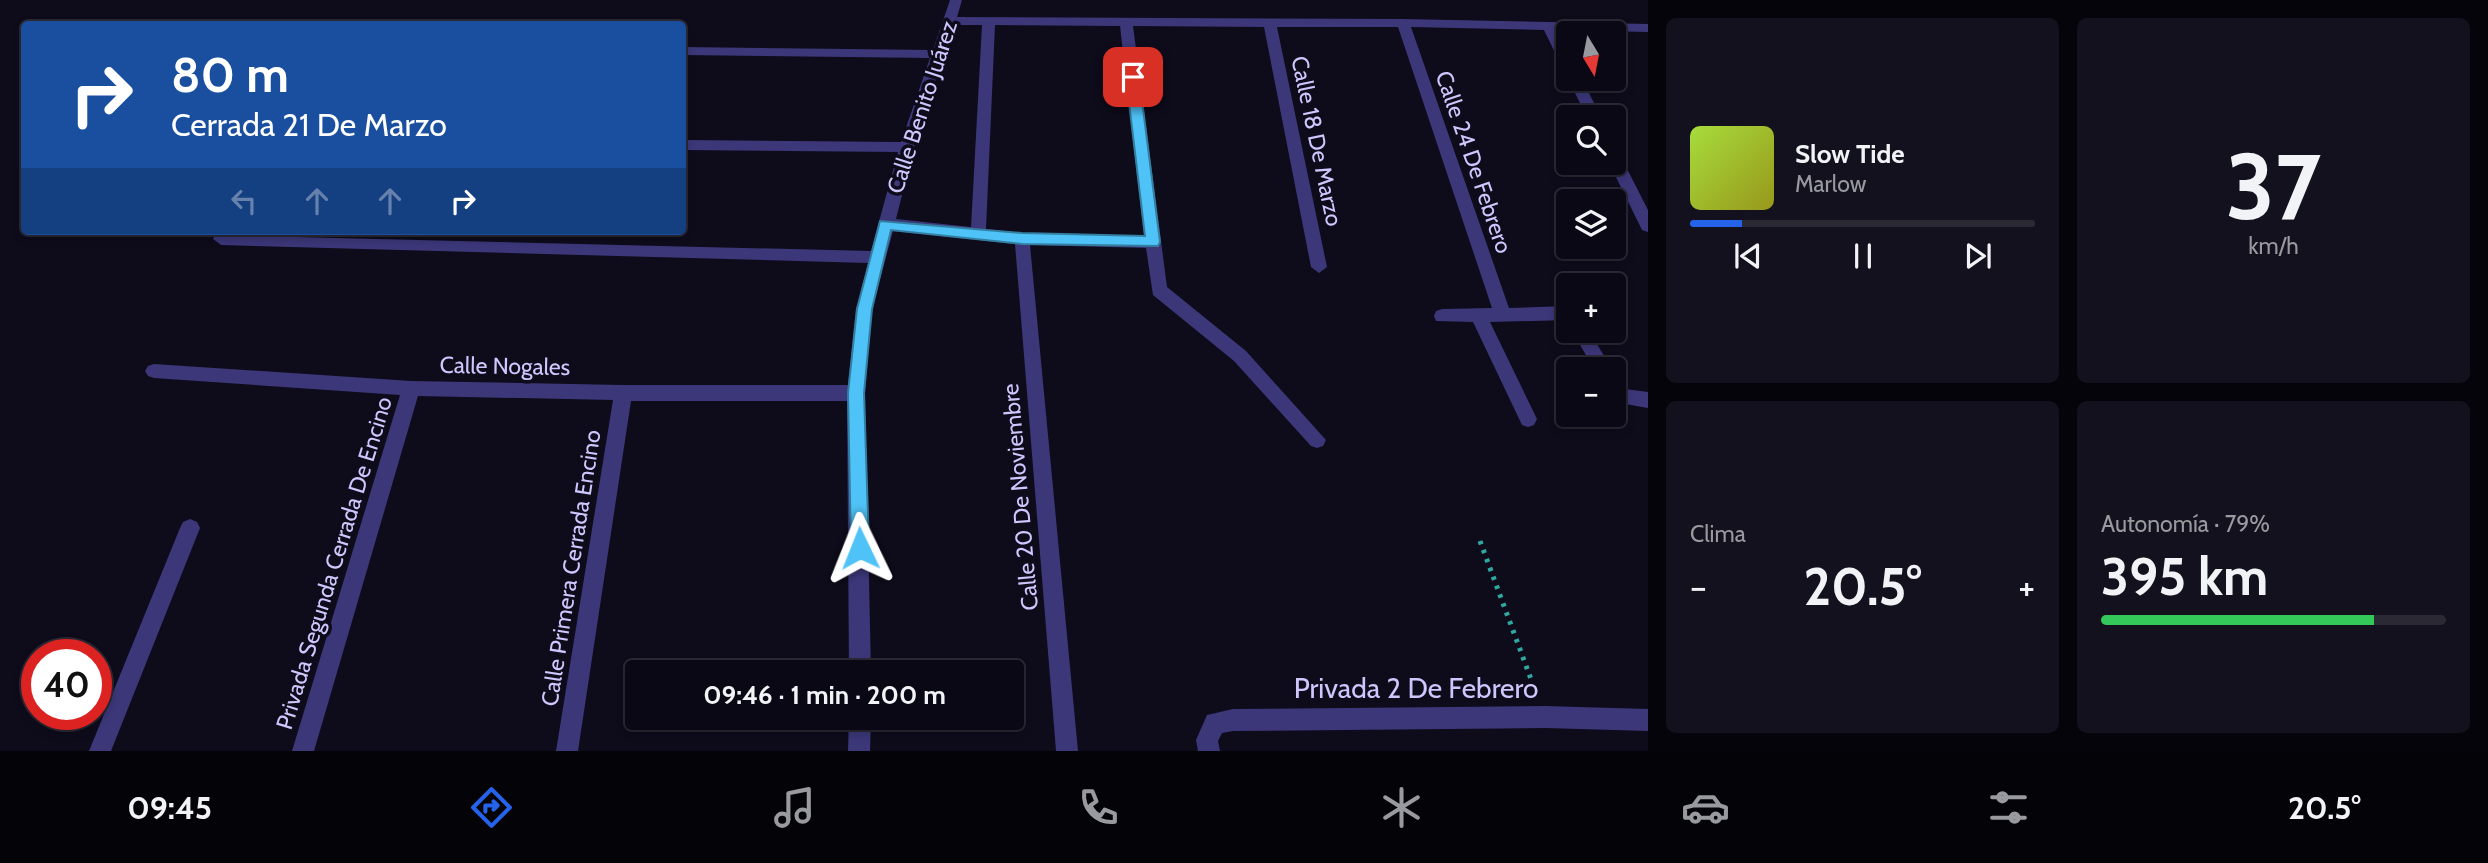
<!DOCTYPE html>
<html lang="es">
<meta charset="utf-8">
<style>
body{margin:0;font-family:Cabin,sans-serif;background:#13111d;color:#f1f3f6;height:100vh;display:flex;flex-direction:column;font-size:26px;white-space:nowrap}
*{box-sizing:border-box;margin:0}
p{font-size:23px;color:#999aa0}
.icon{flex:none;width:38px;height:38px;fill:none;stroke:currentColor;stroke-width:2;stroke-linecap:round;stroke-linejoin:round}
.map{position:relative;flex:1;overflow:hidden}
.sheet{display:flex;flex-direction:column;gap:18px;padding:18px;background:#06040b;width:840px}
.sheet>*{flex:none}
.hud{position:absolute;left:21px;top:21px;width:665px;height:214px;border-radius:7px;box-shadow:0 4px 10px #0003,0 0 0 2px #2a2934;background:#1a4fa0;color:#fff;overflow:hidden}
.needle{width:46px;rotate:170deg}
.controls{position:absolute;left:1556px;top:21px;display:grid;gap:14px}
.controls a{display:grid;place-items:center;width:70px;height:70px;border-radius:7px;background:#0a0814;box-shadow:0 4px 10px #0003,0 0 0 2px #2a2934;font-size:35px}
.speed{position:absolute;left:21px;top:639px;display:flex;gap:14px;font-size:35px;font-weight:700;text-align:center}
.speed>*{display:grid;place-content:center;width:91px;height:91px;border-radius:50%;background:#0a0814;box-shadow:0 4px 10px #0003,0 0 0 2px #2a2934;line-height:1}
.speed .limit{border:10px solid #d22;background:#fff;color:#111}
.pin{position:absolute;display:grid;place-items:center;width:60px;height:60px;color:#fff;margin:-30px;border-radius:14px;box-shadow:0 4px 10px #0006}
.me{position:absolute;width:77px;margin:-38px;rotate:358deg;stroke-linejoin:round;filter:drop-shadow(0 0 5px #0008)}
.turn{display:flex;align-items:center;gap:24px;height:147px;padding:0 35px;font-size:32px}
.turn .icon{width:91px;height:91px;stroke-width:2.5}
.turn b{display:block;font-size:49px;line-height:60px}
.lanes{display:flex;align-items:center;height:66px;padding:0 35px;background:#0003;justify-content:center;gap:35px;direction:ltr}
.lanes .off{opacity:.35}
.big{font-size:52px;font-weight:700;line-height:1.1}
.sheet .card{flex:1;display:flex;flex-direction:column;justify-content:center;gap:10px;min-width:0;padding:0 24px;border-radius:10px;background:#13111d}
.sheet .dial{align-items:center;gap:0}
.dial b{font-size:91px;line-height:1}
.song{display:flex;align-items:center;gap:21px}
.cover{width:84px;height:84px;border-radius:10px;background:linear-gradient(135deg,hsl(80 70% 55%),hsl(60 70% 35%))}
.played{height:7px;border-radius:4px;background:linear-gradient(90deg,#2563eb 15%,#2a2934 15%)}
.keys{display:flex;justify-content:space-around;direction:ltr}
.heat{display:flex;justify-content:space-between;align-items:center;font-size:38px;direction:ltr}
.charge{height:10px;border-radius:5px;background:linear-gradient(90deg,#34c759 79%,#2a2934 0)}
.sheet .tiles{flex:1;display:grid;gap:18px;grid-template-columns:repeat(2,1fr)}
.trip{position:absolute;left:625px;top:660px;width:399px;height:70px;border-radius:7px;background:#0a0814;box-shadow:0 4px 10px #0003,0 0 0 2px #2a2934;font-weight:700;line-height:70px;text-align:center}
.tabs{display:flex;height:112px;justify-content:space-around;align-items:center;background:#040308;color:#999aa0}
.tabs .icon{width:49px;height:49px}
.tabs .active{color:#2563eb}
.tabs b{font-size:32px;color:#f1f3f6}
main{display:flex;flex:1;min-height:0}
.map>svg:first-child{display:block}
</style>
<main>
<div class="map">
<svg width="1648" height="751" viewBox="0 0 1648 751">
<rect width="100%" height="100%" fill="#0e0b1b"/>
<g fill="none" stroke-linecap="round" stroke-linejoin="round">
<path stroke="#30a8a2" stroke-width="5" stroke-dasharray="3.5 6" stroke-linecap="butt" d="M1480,541L1535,690"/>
<path fill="#3b3779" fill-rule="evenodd" d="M950,0H962L957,17L1403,19L1648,24V32L1557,30L1568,51V69L1561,65L1544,30L1411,27L1509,308L1568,306V320L1490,322L1537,419L1534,425L1528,427L1522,425L1473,322L1436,321L1434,316L1436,311L1442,309L1492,308L1398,27H1277L1327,267L1319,273L1311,267L1264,27L1133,26L1167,287L1246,351L1326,440L1323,446L1317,448L1311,446L1234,361L1153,295L1146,248L1030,245L1078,751H1056L1015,244L893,231L872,309L865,393L871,672H849L847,401H631L578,751H556L613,400L418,396L314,751H292L400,395L154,378L148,376L145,371L148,366L154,364L411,381L623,385H848L856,309L868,263L221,245L213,239L215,235L871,251L898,152L682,150V140L901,142L930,58L682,55V47L933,50ZM954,25H982L971,227L896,219L914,147ZM995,25L1120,26L1144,236L1022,233L986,229Z
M1568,79H1582L1601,117H1587Z
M1614,152L1621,157L1648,210V232L1642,230L1609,163H1614Z
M1572,331H1589L1612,369H1594Z
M1614,379L1620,381L1625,389L1648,392V408L1614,402Z
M190,519L197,522L200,528L111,751H89L180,528L183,522Z
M1545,706L1648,709V731L1545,728L1233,731L1222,733L1218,741L1220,751H1198L1196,740L1207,715L1233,709Z
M849,718H871L870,751H848Z"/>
</g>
<path fill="#4fc3f7" stroke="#337fa1" stroke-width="2" d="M1133,73L1139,77L1160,242L1158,246L1022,244L891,230L872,309L864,393L869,548L866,554L860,557L854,554L851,548L848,393L857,309L880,221L1022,233L1145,236L1126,77Z"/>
<g text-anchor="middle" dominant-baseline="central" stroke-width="7" stroke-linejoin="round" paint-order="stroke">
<g font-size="23" fill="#cec7fd" stroke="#0e0b1b">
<text transform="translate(922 107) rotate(-72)">Calle Benito Juárez</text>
<text transform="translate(1317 141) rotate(78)">Calle 18 De Marzo</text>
<text transform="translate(1474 162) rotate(71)">Calle 24 De Febrero</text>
<text transform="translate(505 366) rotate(1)">Calle Nogales</text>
<text transform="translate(1020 497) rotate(-95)">Calle 20 De Noviembre</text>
<text transform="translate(334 563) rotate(-73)">Privada Segunda Cerrada De Encino</text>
<text transform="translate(571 568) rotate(-81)">Calle Primera Cerrada Encino</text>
</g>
<g font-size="28" fill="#cec7fd" stroke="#0e0b1b">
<text x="1416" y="688">Privada 2 De Febrero</text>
</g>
</g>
</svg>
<div class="controls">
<a><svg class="needle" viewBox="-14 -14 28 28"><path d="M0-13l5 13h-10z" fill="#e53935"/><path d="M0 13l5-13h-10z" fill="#999aa0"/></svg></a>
<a><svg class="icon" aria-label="search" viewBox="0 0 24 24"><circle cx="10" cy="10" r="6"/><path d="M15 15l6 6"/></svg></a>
<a><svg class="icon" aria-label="layers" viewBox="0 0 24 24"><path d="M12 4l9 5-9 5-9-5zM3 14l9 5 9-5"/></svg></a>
<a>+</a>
<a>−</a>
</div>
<div class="speed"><div class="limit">40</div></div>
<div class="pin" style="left:1133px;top:77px;background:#d93025"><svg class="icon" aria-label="arrive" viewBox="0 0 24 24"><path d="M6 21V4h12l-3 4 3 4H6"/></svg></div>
<svg class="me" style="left:860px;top:548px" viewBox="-20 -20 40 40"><path d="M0-17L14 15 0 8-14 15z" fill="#4fc3f7" stroke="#fff" stroke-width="4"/></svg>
<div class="trip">09:46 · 1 min · 200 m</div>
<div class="hud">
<div class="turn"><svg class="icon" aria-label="right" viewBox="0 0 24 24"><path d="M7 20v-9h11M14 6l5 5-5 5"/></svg><div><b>80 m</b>Cerrada 21 De Marzo</div></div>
<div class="lanes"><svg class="icon off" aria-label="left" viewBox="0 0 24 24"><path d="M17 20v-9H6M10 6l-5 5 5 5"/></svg><svg class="icon off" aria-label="ahead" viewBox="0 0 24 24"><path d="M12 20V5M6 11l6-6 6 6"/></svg><svg class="icon off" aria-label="ahead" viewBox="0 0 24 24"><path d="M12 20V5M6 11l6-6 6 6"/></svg><svg class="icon" aria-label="right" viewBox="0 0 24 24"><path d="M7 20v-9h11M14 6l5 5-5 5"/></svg></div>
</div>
</div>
<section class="sheet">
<div class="tiles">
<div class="card">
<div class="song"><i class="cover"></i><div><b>Slow Tide</b><p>Marlow</p></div></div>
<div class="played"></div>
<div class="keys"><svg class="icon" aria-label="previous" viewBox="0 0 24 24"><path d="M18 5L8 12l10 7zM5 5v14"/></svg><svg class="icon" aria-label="pause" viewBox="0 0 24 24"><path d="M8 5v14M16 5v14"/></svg><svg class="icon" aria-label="next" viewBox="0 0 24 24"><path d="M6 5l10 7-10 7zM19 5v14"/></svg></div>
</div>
<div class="card dial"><b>37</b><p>km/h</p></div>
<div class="card"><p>Clima</p>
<div class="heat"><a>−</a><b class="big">20.5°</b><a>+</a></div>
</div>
<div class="card"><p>Autonomía · 79%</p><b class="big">395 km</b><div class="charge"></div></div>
</div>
</section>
</main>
<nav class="tabs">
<b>09:45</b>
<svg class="icon active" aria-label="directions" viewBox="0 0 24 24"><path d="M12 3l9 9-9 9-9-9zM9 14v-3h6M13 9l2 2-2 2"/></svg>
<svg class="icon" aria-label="music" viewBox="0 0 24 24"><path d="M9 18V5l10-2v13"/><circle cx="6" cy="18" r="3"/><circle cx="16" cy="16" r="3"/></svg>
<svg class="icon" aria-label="phone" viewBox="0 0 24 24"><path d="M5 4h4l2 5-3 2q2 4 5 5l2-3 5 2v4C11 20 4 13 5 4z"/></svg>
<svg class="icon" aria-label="climate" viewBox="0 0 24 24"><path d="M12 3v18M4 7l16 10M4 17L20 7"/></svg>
<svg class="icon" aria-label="car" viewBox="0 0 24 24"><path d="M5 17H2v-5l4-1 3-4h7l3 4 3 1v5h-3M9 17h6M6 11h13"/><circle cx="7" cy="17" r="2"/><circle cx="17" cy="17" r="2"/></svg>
<svg class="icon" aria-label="filters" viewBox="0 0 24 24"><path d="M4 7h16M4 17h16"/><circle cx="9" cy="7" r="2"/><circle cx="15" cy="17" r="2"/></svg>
<b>20.5°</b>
</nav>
